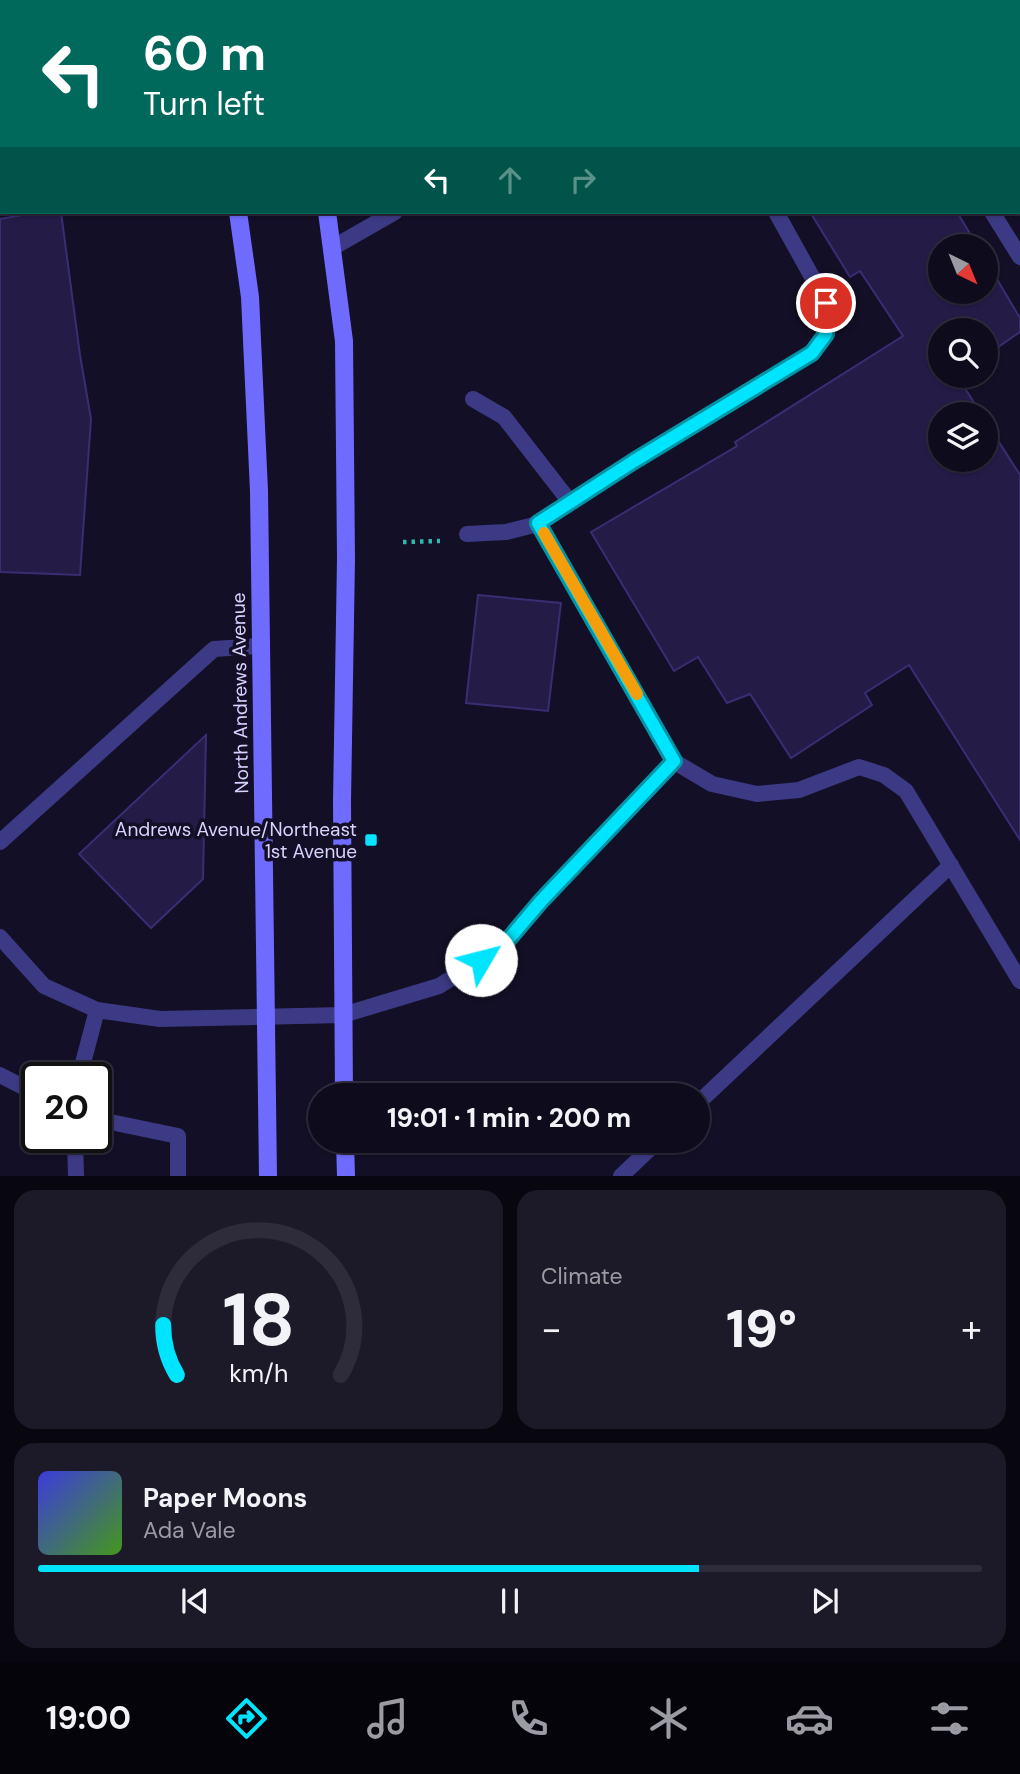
<!DOCTYPE html>
<meta charset="utf-8">
<style>
body{margin:0;font-family:"DM Sans",sans-serif;background:#1c1929;color:#f1f3f6;height:100vh;display:flex;flex-direction:column;font-size:26px;white-space:nowrap}
*{box-sizing:border-box;margin:0}
p{font-size:23px;color:#9b9ba3}
.icon{flex:none;width:38px;height:38px;fill:none;stroke:currentColor;stroke-width:2;stroke-linecap:round;stroke-linejoin:round}
.map{position:relative;height:1176px;overflow:hidden}
.sheet{display:flex;flex-direction:column;gap:14px;padding:14px;background:#08060f;flex:1}
.sheet>*{flex:none}
.banner{position:absolute;left:0px;top:0px;width:1020px;height:214px;box-shadow:0 2px 5px #0004,0 0 0 2px #2e2b3b;background:#00695c;color:#fff;overflow:hidden}
.needle{width:46px;rotate:137deg}
.tools{position:absolute;left:928px;top:234px;display:grid;gap:14px}
.tools a{display:grid;place-items:center;width:70px;height:70px;border-radius:50%;background:#0e0b1c;box-shadow:0 2px 5px #0004,0 0 0 2px #2e2b3b;font-size:35px}
.speed{position:absolute;left:21px;top:1062px;display:flex;gap:14px;font-size:35px;font-weight:700;text-align:center}
.speed>*{display:grid;place-content:center;width:91px;height:91px;border-radius:50%;background:#0e0b1c;box-shadow:0 2px 5px #0004,0 0 0 2px #2e2b3b;line-height:1}
.speed .limit{border:4px solid #111;border-radius:10px;background:#fff;color:#111}
.pin{position:absolute;display:grid;place-items:center;width:60px;height:60px;color:#fff;margin:-30px;border:4px solid #fff;border-radius:50%;box-shadow:0 2px 7px #0007}
.me{position:absolute;width:77px;margin:-38px;rotate:53deg;stroke-linejoin:round;filter:drop-shadow(0 0 5px #0008)}
.turn{display:flex;align-items:center;gap:24px;height:147px;padding:0 28px;font-size:32px}
.turn .icon{width:91px;height:91px;stroke-width:2.5}
.turn b{display:block;font-size:49px;line-height:60px}
.lanes{display:flex;align-items:center;height:66px;padding:0 28px;background:#0003;justify-content:center;gap:35px;direction:ltr}
.lanes .off{opacity:.35}
.big{font-size:52px;font-weight:800;line-height:1.1}
.sheet .widget{flex:1;display:flex;flex-direction:column;justify-content:center;gap:10px;min-width:0;padding:0 24px;border-radius:21px;background:#1c1929}
.sheet .dial{align-items:center;gap:0}
.dial svg{height:182px;overflow:visible;fill:none;stroke:#2e2b3b;stroke-width:7;stroke-linecap:round;text-anchor:middle}
.dial text{fill:#f1f3f6;stroke:none}
.song{display:flex;align-items:center;gap:21px}
.cover{width:84px;height:84px;border-radius:10px;background:linear-gradient(135deg,hsl(240 70% 55%),hsl(100 70% 35%))}
.played{height:7px;border-radius:4px;background:linear-gradient(90deg,#00e5ff 70%,#2e2b3b 70%)}
.keys{display:flex;justify-content:space-around;direction:ltr}
.heat{display:flex;justify-content:space-between;align-items:center;font-size:38px;direction:ltr}
.sheet .tiles{flex:1;display:grid;gap:14px;grid-template-columns:1fr 1fr}
.widget:last-child{grid-column:span 2}
.trip{position:absolute;left:308px;top:1083px;width:402px;height:70px;border-radius:35px;background:#0e0b1c;box-shadow:0 2px 5px #0004,0 0 0 2px #2e2b3b;font-weight:800;line-height:70px;text-align:center}
.dock{display:flex;height:112px;justify-content:space-around;align-items:center;background:#06040b;color:#9b9ba3}
.dock .icon{width:49px;height:49px}
.dock .selected{color:#00e5ff}
.dock b{font-size:32px;color:#f1f3f6}
.map>svg:first-child{display:block}
</style>
<div class="map">
<svg width="1020" height="1176" viewBox="0 0 1020 1176">
<rect width="100%" height="100%" fill="#130f26"/>
<path fill="#241b47" stroke="#3b2d73" stroke-width="2" d="M39,212H61L80,355L91,419L80,575L0,572V219Z
M810,212H957L978,247H940V292H985V259L1020,318V332L985,356V331H940V376H957L982,415H940V460H985V420L1020,475V840L909,665L865,693L872,705L791,758L750,694L727,703L698,657L674,671L591,532L737,446L735,442L903,336L860,271L850,277Z
M478,595L561,603L548,711L466,703Z
M206,735L203,879L151,928L79,854Z"/>
<g fill="none" stroke-linecap="round" stroke-linejoin="round">
<path stroke="#2fb8b0" stroke-width="4.5" stroke-dasharray="3.5 5" stroke-linecap="butt" d="M403,542L440,541"/>
<path stroke="#3d3a85" stroke-width="16" d="M664,0L665,2
M860,0L862,2
M797,2L800,0
M992,212L1020,257
M332,248L395,212
M473,399L504,417L570,502
M467,534L506,532L538,524
M675,762L712,784L757,794L799,790L859,767L884,775L906,791L1020,981
M0,842L214,649L260,646
M0,937L44,986L97,1010L160,1019L343,1015L439,986L502,947L541,901L675,762L538,524L633,461L812,353L826,334V302L776,212
M0,1075L37,1094
M79,1078L97,1010
M698,1103L951,865
M96,1119L178,1136V1176
M75,1138L76,1176
M621,1176L658,1141"/>
<path stroke="#6f6bff" stroke-width="18" d="M188,0V2
M281,0V2
M238,212L250,297L259,491L268,1176
M327,212L344,341L346,559L342,801L344,1096
M345,1141L346,1176"/>
<path stroke="#00e5ff" stroke-width="5" stroke-dasharray="10 9" stroke-linecap="butt" d="M983,0L984,2
M1010,0L1011,2
M1018,14L1020,16
M1018,58L1020,60"/>
</g>
<g fill="none" stroke-linecap="round" stroke-linejoin="round">
<defs>
<path id="route" d="M481,960L502,947L541,901L674,761L538,523L634,461L812,353L826,334V303"/>
</defs>
<use href="#route" stroke="#0095a6" stroke-width="18"/>
<use href="#route" stroke="#00e5ff" stroke-width="12"/>
<path stroke="#f59e0b" stroke-width="12" d="M544,533L637,694"/>
</g>
<rect fill="#00e5ff" stroke="#130f26" stroke-width="2.5" x="364" y="833" width="14" height="14" rx="3.5"/>
<g text-anchor="middle" dominant-baseline="central" stroke-width="7" stroke-linejoin="round" paint-order="stroke">
<g font-size="19" fill="#d9d4ff" stroke="#130f26">
<text transform="translate(240 693) rotate(-91)">North Andrews Avenue</text>
</g>
<g font-size="19" fill="#d9d4ff" stroke="#130f26" text-anchor="end">
<text x="357" y="829">Andrews Avenue/Northeast<tspan x="357" dy="22">1st Avenue</tspan></text>
</g>
</g>
</svg>
<div class="tools">
<a><svg class="needle" viewBox="-14 -14 28 28"><path d="M0-13l5 13h-10z" fill="#e53935"/><path d="M0 13l5-13h-10z" fill="#9b9ba3"/></svg></a>
<a><svg class="icon" aria-label="search" viewBox="0 0 24 24"><circle cx="10" cy="10" r="6"/><path d="M15 15l6 6"/></svg></a>
<a><svg class="icon" aria-label="layers" viewBox="0 0 24 24"><path d="M12 4l9 5-9 5-9-5zM3 14l9 5 9-5"/></svg></a>
</div>
<div class="speed"><div class="limit">20</div></div>
<div class="pin" style="left:826px;top:303px;background:#d93025"><svg class="icon" aria-label="arrive" viewBox="0 0 24 24"><path d="M6 21V4h12l-3 4 3 4H6"/></svg></div>
<svg class="me" style="left:481px;top:960px" viewBox="-20 -20 40 40"><circle r="19" fill="#fff"/><path d="M0-13L10 11 0 6-10 11z" fill="#00e5ff"/></svg>
<div class="trip">19:01 · 1 min · 200 m</div>
<div class="banner">
<div class="turn"><svg class="icon" aria-label="left" viewBox="0 0 24 24"><path d="M17 20v-9H6M10 6l-5 5 5 5"/></svg><div><b>60 m</b>Turn left</div></div>
<div class="lanes"><svg class="icon" aria-label="left" viewBox="0 0 24 24"><path d="M17 20v-9H6M10 6l-5 5 5 5"/></svg><svg class="icon off" aria-label="ahead" viewBox="0 0 24 24"><path d="M12 20V5M6 11l6-6 6 6"/></svg><svg class="icon off" aria-label="right" viewBox="0 0 24 24"><path d="M7 20v-9h11M14 6l5 5-5 5"/></svg></div>
</div>
</div>
<section class="sheet">
<div class="tiles">
<div class="widget dial"><svg viewBox="0 0 100 80">
<path d="M14 69A42 42 0 1 1 86 69"/>
<path d="M14 69A42 42 0 0 1 8 47" stroke="#00e5ff"/>
<text x="50" y="56" font-size="32" font-weight="700">18</text>
<text x="50" y="72" font-size="11">km/h</text>
</svg></div>
<div class="widget"><p>Climate</p>
<div class="heat"><a>−</a><b class="big">19°</b><a>+</a></div>
</div>
<div class="widget">
<div class="song"><i class="cover"></i><div><b>Paper Moons</b><p>Ada Vale</p></div></div>
<div class="played"></div>
<div class="keys"><svg class="icon" aria-label="previous" viewBox="0 0 24 24"><path d="M18 5L8 12l10 7zM5 5v14"/></svg><svg class="icon" aria-label="pause" viewBox="0 0 24 24"><path d="M8 5v14M16 5v14"/></svg><svg class="icon" aria-label="next" viewBox="0 0 24 24"><path d="M6 5l10 7-10 7zM19 5v14"/></svg></div>
</div>
</div>
</section>
<nav class="dock">
<b>19:00</b>
<svg class="icon selected" aria-label="directions" viewBox="0 0 24 24"><path d="M12 3l9 9-9 9-9-9zM9 14v-3h6M13 9l2 2-2 2"/></svg>
<svg class="icon" aria-label="music" viewBox="0 0 24 24"><path d="M9 18V5l10-2v13"/><circle cx="6" cy="18" r="3"/><circle cx="16" cy="16" r="3"/></svg>
<svg class="icon" aria-label="phone" viewBox="0 0 24 24"><path d="M5 4h4l2 5-3 2q2 4 5 5l2-3 5 2v4C11 20 4 13 5 4z"/></svg>
<svg class="icon" aria-label="climate" viewBox="0 0 24 24"><path d="M12 3v18M4 7l16 10M4 17L20 7"/></svg>
<svg class="icon" aria-label="car" viewBox="0 0 24 24"><path d="M5 17H2v-5l4-1 3-4h7l3 4 3 1v5h-3M9 17h6M6 11h13"/><circle cx="7" cy="17" r="2"/><circle cx="17" cy="17" r="2"/></svg>
<svg class="icon" aria-label="filters" viewBox="0 0 24 24"><path d="M4 7h16M4 17h16"/><circle cx="9" cy="7" r="2"/><circle cx="15" cy="17" r="2"/></svg>
</nav>
